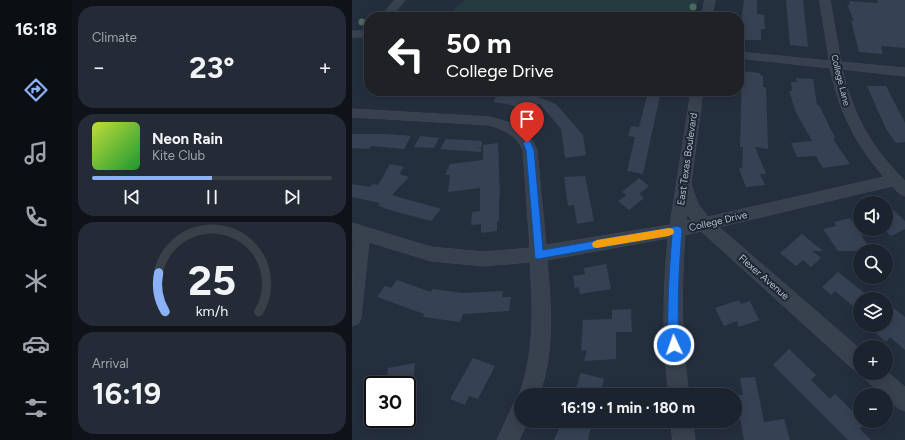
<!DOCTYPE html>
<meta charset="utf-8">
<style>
body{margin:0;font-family:Figtree,sans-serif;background:#242b36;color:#f1f3f6;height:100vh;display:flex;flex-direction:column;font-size:15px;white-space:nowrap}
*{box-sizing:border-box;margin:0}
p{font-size:13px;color:#a0a4aa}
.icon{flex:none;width:22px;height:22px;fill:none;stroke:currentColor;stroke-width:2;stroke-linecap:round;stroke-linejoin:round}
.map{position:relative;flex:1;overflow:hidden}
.side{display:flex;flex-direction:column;gap:6px;padding:6px;background:#0f1319;width:280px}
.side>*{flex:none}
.hud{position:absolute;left:12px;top:12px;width:380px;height:84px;border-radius:16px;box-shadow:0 2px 10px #0003,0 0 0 1px #39404a;background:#202124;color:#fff;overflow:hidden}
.buttons{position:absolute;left:501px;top:196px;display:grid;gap:8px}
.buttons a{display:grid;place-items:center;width:40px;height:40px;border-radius:50%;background:#1b232e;box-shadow:0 2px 10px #0003,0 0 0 1px #39404a;font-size:20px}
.speed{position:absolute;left:12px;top:376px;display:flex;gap:8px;font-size:20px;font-weight:700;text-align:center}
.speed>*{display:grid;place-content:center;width:52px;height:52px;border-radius:50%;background:#1b232e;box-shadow:0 2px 10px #0003,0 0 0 1px #39404a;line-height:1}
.speed .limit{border:2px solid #111;border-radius:6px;background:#fff;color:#111}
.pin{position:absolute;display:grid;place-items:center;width:34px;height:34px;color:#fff;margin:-41px -17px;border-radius:50% 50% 50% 0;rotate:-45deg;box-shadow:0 0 4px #0007}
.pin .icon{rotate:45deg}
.me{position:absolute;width:44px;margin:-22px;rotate:357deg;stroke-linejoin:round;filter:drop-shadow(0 0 3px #0008)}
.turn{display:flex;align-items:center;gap:14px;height:84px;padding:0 16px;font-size:18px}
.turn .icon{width:52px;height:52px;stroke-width:2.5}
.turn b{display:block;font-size:28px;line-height:34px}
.big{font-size:30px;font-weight:700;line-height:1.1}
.side .widget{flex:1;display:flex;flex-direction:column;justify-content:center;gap:6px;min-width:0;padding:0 14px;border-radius:16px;background:#242b36}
.side .dial{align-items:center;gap:0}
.dial svg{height:104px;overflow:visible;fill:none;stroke:#39404a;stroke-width:7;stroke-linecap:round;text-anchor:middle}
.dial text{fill:#f1f3f6;stroke:none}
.song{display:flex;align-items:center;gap:12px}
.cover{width:48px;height:48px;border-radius:6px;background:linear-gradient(135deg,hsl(70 70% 55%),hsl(130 70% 35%))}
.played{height:4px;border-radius:2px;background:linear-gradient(90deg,#8bb2f7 50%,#39404a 50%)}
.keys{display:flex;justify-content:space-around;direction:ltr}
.heat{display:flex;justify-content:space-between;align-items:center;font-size:22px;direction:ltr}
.trip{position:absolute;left:162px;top:388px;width:228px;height:40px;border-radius:20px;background:#1b232e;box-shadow:0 2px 10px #0003,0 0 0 1px #39404a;font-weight:700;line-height:40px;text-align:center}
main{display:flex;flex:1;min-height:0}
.tabs{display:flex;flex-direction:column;width:72px;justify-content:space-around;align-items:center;background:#0b0e12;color:#a0a4aa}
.tabs .icon{width:28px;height:28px}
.tabs .selected{color:#8bb2f7}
.tabs b{font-size:18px;color:#f1f3f6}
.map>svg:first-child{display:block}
</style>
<main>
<nav class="tabs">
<b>16:18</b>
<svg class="icon selected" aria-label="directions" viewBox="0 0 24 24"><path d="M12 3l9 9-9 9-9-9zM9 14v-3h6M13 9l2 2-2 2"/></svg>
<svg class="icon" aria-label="music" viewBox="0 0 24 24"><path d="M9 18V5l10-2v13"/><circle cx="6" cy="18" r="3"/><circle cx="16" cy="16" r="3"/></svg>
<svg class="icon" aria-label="phone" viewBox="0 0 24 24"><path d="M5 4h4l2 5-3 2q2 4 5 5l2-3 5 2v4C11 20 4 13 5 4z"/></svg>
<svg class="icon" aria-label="climate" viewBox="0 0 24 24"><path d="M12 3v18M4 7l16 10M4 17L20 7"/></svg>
<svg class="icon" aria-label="car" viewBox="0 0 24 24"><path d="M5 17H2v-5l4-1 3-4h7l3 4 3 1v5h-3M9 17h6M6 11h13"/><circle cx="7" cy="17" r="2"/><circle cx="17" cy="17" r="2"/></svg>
<svg class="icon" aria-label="filters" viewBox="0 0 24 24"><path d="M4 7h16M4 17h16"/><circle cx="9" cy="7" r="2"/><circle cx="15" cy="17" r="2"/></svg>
</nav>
<section class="side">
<div class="widget"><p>Climate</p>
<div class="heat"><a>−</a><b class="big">23°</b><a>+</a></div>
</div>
<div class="widget">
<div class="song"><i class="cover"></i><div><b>Neon Rain</b><p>Kite Club</p></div></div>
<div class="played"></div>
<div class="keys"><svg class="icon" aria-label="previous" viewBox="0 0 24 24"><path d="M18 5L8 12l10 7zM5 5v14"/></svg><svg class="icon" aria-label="pause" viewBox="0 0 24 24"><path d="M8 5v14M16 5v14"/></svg><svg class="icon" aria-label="next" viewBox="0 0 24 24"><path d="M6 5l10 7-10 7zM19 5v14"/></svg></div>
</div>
<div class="widget dial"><svg viewBox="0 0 100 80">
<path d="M14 69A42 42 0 1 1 86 69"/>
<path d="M14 69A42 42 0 0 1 9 39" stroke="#8bb2f7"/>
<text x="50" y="56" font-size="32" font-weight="700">25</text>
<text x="50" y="72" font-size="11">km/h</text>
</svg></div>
<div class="widget"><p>Arrival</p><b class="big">16:19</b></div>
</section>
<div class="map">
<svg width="553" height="440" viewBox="0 0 553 440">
<rect width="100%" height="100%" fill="#242f3e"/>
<path fill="#263b3f" d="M113,0H346L343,17H93Z"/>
<path fill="#364254" d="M392,0H405V14L412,15L413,29H409V40H391L390,15Z
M434,0H451L456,47L438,45Z
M525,0H553V48L529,46L531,54L507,52L499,20L502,21L495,4L498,5L497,1L526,3Z
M390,71L408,73V75L411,76V87H414L416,149L403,147L414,174H408L413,185L394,187L387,169L390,168L391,147H388Z
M444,78L461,79L465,105H467L483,138L481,139L498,164L471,168L464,156L445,157L439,143L460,141L444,112L437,91H440L439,82H445Z
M515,86H534L553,123V142L544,143L534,129Z
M147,91L176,93L204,104L231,135L234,155L213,158L209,129L187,103L178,112L155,104L141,102Z
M296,91H309L291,174L275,171L283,137L276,136L279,126L287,127Z
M0,134H34L59,136L52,149L19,146L17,149L0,148Z
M68,136L87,138L82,148L62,147Z
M94,139L130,141L129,152L88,149Z
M146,143L148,197H147V221H145V231L129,233V224L119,225L120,212L128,211V188L96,192L98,175H93L98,164L131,160V145Z
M38,164L52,167L47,174L57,177L40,195L89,209L79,221L34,209L26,205L28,203L0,197V184L18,187L20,184L26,185Z
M233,176L242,221L225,224L222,205L216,206L212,177Z
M287,178L297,186L287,194L292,198L277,210L266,201L275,195L270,192Z
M534,203L553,221V229L539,236L534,231Z
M498,218L511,235L510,237L521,251H486L471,229L484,226L482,222Z
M450,234L471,251H460L469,258L459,267L451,260L444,266L428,253Z
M254,264L259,289L228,294L227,287L223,288L221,276L233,274L232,268Z
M486,272L520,299H508V312L483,291L479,295L470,287Z
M45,280L79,292L80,289L112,293L151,291L150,297H159L157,311L111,314L108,322L71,317L72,314L25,297L33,286L39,288Z
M387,300L389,304L398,301L407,320L387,327L385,321L372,326L363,308Z
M534,302L553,317V350L538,337L534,342L514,325H534Z
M279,309L280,332H264V359L232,361L235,350L229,351L231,320L260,319V310Z
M437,349L464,375L459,380L478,399L483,394L508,418V421L513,423L508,429L519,440H496L421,365Z
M121,358L143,366L126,399L117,396L113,405L98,399Z
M63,363L61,385H34L36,368Z
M229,373L252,379L248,395H222Z
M403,377L412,422L432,419L438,440H392L384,395H391L388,378Z
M210,421H241L236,440H202Z"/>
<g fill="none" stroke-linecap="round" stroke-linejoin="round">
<defs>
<path id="minor" d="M43,0H53L39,17H29Z
M353,0H363L360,17H350Z
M468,0H478L489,62L553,68V76L490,69C502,117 518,146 553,181V196L548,194L540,186L367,227L508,349V372L501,369L349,231L333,235C329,289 329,341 337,395H317C310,342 311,291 316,238L195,260C199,306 203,351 187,395H169V401L167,395C183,352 181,308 178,262L132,266L79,261L17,242L9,317L7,323L0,326L1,237H0V223L79,247L132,252L178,248L171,150C164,134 152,130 137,125L0,117V109L138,117L165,125L173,131L180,140L185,150L194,245L318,225L339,91H351L339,184L346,204L356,217L532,177C503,143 487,111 478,68L387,58V52L477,61ZM335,214L340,220L334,221Z
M0,31H17V37H0Z
M534,371L553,387V411L546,408L534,398V395H531L514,380L511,373H534Z
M169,402V421H176L167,440H145L161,405Z
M319,421H341L343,440H321Z"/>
</defs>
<use href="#minor" stroke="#414a57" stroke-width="1"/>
<use href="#minor" fill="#38414e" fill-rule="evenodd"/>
</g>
<g fill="#4c6a5e">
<circle cx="341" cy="7" r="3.5"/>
<circle cx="10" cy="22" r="3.5"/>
</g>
<path fill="#1a73e8" stroke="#114b97" d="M175,140L178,141L182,150L191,250L326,226L329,228L330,230C327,269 325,306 327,345L326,349L322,350L318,349L316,345C315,308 317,272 320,235L186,259L183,258L174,150L171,143Z"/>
<path fill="#f59e0b" d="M317,228L321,229L322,232L321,234L317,236L245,248L241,247L240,244L241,242L245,240Z"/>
<g text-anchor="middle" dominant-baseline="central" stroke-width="4" stroke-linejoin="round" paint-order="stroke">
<g font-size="9" fill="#b4bcc9" stroke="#1d2633">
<text transform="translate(489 80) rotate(76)">College Lane</text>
</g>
<g font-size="10" fill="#b4bcc9" stroke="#1d2633">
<text transform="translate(335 159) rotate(-82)">East Texas Boulevard</text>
<text transform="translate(366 221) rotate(-13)">College Drive</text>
<text transform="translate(412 277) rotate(41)">Flexer Avenue</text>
</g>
</g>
</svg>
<div class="buttons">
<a><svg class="icon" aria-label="sound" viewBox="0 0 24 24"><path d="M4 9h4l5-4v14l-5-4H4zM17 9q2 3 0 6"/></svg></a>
<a><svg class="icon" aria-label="search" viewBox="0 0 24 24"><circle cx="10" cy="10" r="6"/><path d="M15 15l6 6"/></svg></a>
<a><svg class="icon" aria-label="layers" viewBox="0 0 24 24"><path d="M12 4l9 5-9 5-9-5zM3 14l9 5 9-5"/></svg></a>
<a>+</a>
<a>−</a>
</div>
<div class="speed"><div class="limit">30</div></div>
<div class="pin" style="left:175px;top:143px;background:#d93025"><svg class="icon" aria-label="arrive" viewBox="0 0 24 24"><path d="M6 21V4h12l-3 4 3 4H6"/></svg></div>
<svg class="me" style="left:322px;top:345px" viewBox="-20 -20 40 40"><circle r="17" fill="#1a73e8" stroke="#fff" stroke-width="3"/><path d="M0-11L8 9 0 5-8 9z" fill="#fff"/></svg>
<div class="trip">16:19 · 1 min · 180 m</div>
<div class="hud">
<div class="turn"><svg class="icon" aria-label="left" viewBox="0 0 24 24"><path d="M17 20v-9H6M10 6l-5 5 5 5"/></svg><div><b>50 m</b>College Drive</div></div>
</div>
</div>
</main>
